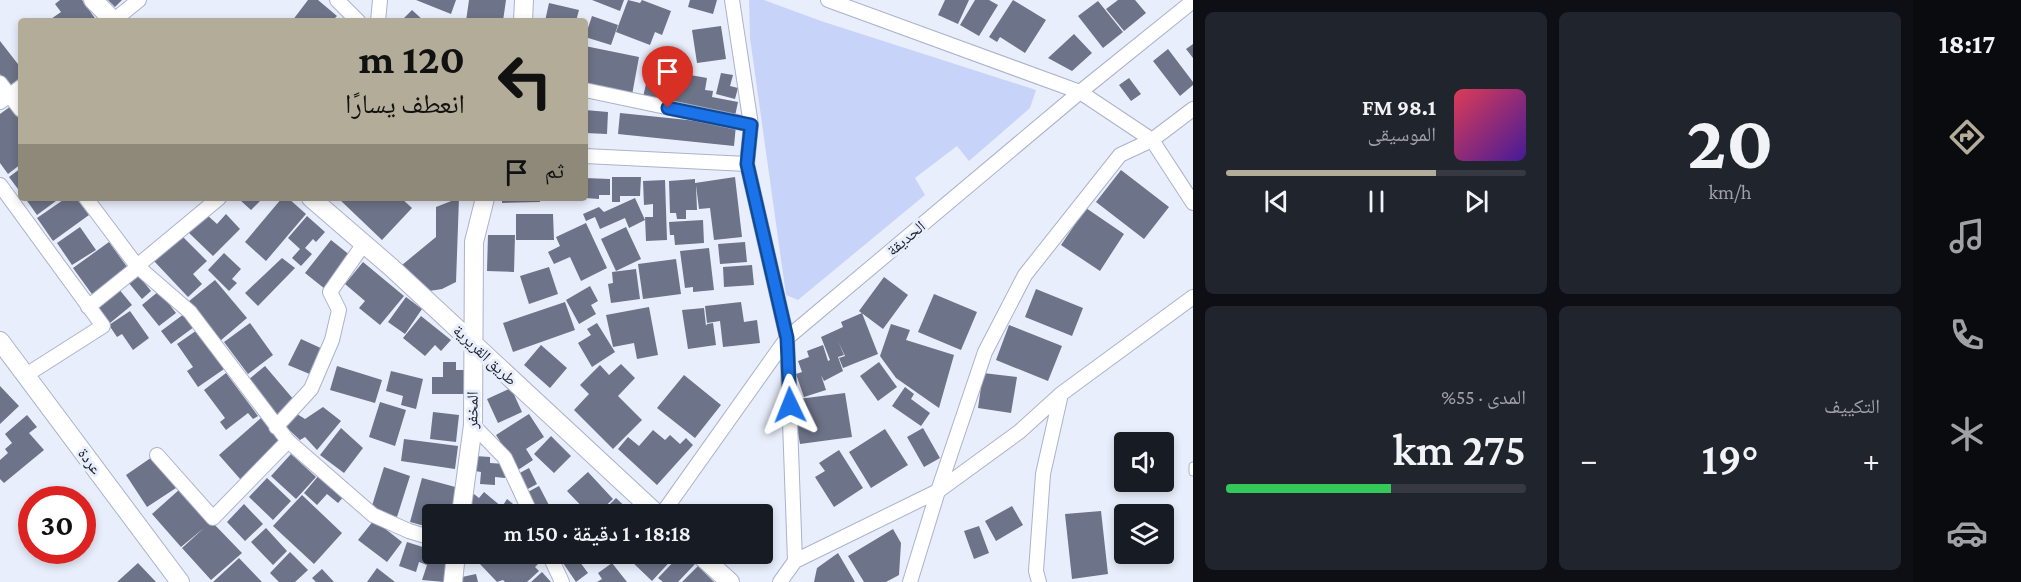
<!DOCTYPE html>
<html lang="ar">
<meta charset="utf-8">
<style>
body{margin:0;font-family:"Crimson Pro","Noto Naskh Arabic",serif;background:#20242c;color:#f1f3f6;direction:rtl;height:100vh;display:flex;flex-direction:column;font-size:22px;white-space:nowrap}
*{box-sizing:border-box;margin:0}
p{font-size:20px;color:#9ea1a6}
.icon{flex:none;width:33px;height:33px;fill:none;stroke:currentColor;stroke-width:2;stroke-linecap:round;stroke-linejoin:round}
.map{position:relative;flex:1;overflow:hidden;direction:ltr}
.sheet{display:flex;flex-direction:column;gap:12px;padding:12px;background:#0d0f14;width:720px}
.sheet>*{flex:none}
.guide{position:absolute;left:18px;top:18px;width:570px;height:183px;border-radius:6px;box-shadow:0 3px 9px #0003;direction:rtl;background:#b2ac98;color:#111;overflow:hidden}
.buttons{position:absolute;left:1114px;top:432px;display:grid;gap:12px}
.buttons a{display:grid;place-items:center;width:60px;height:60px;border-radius:6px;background:#171b24;box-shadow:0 3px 9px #0003;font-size:30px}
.speed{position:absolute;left:18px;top:486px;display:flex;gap:12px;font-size:30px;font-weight:700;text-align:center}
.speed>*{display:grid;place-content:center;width:78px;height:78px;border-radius:50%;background:#171b24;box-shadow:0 3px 9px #0003;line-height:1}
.speed .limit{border:9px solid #d22;background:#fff;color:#111}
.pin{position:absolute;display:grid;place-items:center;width:51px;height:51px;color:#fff;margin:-62px -26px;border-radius:50% 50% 50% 0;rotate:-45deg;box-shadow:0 0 6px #0007}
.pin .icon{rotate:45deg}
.me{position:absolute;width:66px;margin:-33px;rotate:358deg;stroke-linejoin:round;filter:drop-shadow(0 0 4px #0008)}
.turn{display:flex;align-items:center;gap:21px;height:126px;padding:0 24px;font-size:27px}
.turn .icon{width:78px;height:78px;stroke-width:2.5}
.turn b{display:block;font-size:42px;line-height:51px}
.then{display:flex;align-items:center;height:57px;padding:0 24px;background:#0003;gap:12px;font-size:22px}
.big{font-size:45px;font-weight:600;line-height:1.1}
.sheet .widget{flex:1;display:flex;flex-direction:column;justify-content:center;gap:9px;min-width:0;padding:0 21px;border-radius:9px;background:#20242c}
.sheet .dial{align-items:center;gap:0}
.dial b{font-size:78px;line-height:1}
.song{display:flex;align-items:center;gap:18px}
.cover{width:72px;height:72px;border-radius:9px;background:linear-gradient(135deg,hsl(350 70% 55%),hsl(260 70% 35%))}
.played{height:6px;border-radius:3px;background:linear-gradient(90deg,#b2ac98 70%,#363941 70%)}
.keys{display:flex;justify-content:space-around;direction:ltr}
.heat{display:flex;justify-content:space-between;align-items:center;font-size:33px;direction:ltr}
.charge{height:9px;border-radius:4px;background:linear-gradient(90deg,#34c759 55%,#363941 0)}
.sheet .tiles{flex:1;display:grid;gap:12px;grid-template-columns:repeat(2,1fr)}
.trip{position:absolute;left:422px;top:504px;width:351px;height:60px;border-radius:6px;background:#171b24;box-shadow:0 3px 9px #0003;font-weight:600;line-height:60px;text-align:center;direction:rtl}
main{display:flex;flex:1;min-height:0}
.tabs{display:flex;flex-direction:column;width:108px;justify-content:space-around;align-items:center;background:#090b0e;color:#9ea1a6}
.tabs .icon{width:42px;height:42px}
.tabs .on{color:#b2ac98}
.tabs b{font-size:27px;color:#f1f3f6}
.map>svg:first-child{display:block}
</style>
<main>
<nav class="tabs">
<b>18:17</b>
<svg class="icon on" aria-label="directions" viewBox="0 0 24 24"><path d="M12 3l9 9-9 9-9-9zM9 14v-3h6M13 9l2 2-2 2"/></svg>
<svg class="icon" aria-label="music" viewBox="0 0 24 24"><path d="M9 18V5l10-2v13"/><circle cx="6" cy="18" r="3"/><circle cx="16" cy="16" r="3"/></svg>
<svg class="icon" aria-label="phone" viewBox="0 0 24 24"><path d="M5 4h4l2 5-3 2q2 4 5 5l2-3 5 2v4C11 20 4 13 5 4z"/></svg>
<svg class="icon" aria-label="climate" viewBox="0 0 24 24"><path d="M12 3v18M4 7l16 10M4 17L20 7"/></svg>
<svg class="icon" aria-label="car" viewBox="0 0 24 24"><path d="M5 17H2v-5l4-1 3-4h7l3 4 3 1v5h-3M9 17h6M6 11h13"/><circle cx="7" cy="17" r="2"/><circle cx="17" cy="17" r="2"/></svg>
</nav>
<section class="sheet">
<div class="tiles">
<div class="widget dial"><b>20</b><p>km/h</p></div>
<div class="widget">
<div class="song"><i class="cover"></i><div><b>98.1 FM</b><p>الموسيقى</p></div></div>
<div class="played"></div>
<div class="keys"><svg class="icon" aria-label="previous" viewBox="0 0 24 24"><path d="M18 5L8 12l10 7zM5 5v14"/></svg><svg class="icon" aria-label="pause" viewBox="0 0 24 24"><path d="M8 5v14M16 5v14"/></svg><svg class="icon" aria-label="next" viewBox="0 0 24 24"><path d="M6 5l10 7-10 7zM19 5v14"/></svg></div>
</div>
<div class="widget"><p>التكييف</p>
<div class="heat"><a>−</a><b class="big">19°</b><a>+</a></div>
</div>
<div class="widget"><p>المدى · 55%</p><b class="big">275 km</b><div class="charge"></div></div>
</div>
</section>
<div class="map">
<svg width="1193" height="582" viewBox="0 0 1193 582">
<rect width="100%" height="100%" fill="#e9eefc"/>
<path fill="#c8d3fa" d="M749,0H764L821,21L1036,90L1030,108L969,161L957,146L915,178L925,195L798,300L786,295L750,38Z"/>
<path fill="#6d7388" d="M60,0H82L97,21H48L61,12L55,4Z
M108,0H122L115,7Z
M308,0H318L337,16L332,21H292Z
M416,0H456L451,14Z
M469,0H506L503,21H466Z
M592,0H624L620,11Z
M628,0L640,3L642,0L671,11L662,35L655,32L650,45L616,32Z
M690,0H717L713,14L688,7Z
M945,0H969L958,24L938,15Z
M975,0H989L998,5L979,36L960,25Z
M1013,0L1046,20L1025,53L1000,37L997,42L989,37Z
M1118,0H1135L1146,13L1124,31L1106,9Z
M1098,1L1123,32L1103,48L1078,16Z
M549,3L579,10L576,21H545Z
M412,10L424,21H401Z
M592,16L618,25L611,45L585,37Z
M721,26L726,59L697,63L692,30Z
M1074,34L1092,53L1072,71L1048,58Z
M0,41L21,68V77L9,86L0,74Z
M1193,44V58L1186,49Z
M585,46L639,57L632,95L585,85Z
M1168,49L1193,82V85L1180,96L1153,61Z
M649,71L676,77L670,103L643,97Z
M679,73L707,78L705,90L713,91L712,97L738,102L735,116L673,104Z
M721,73L733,75L730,86L738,88L735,99L716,94Z
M1129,78L1141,94L1131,101L1119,85Z
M11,106L21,120V164L8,174L0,163V114Z
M585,110L608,112L607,134L585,133Z
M620,113L736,125L734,146L618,134Z
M21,168V193L9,177Z
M1121,170L1169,207L1144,239L1096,202Z
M612,177H641L640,196H620V202H612Z
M735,177L742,237L714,240L710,208L699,209L696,185L697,210H686V219H677L676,213H670L669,181L695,179V183Z
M585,178L610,179V195H599V199L585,198Z
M665,180L667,240L646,241L645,217H653V204L644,205L643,181Z
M25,198H60L37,215Z
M66,198H76L89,215L53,241L37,218Z
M244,198H263L251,210L241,201Z
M282,198H288L306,214L266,261L245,242Z
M338,198H401L412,208L382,240Z
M459,198L456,282L442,289L429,291L402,265L436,237V207Z
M502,198H540V202L502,203Z
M635,198L645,220L629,228L625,218L600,229L595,217L586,221L583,214L599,207L604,212Z
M1086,208L1124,234L1100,271L1061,245Z
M206,214L217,224L226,214L240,229L213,256L188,232Z
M516,214H553L554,240H516Z
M307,216L325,232L316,242L313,239L305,248L312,254L301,266L292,258L300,249L288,238Z
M703,220L704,243L675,245L674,235H670L669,222Z
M586,223L607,268L581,281L570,257L554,264L548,252L560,246L556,237Z
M80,227L96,250L72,265L57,243Z
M626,227L641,259L616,271L601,239Z
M181,235L207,261L193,274L202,284L188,297L154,261Z
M488,235H515L514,272L487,271Z
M331,240L351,256L325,289L305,273Z
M109,242L130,271L94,297L73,268Z
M745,242L747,262L720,264L718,244Z
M709,248L714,290L693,292V287L685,288L680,251Z
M224,253L241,269L232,279L237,283L229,291L208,270Z
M282,258L295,268L258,306L245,293Z
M676,259L681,294L643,299L638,264Z
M363,262L404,296L380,325L359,308L365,301L345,284Z
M752,265L754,285L724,287L723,267Z
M549,267L558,294L529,304L520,276Z
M636,269L640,299L611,303L608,284L613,283L612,272Z
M138,275L151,291L142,299L128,282Z
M884,277L908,295L883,329L859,311Z
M215,280L247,318L220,341L188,302Z
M590,286L598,301L591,305L596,314L579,324L566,300Z
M118,288L132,305L110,323L97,305Z
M1036,289L1083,308L1072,336L1025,317Z
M159,291L176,313L159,326L142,305Z
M934,294L977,312L961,350L918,332Z
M406,297L422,309L405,334L388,322Z
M565,302L575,330L513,352L503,323Z
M741,302L744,322L757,320L760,343L723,347L720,321L707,323L705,306Z
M649,307L658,355L637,359L634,343L613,347L606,315Z
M704,308L706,326L707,324L713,323L716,345L688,349L682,310Z
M130,311L149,338L133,350L122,334L117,337L109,325Z
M862,313L878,354L843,368L839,358L845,356L838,341L844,355L838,357L843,371L824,381L821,375L826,390L804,397L796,374L802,372L798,361L809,357L807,351L823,345L828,361L830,360L821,337L843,327L841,322Z
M184,314L194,327L171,344L161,331Z
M421,316L451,340L441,351L435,345L425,356L403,338Z
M250,323L273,355L248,374L224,342Z
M597,323L615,352L592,367L578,343L591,335L587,329Z
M891,324L910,330L906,340L954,355L939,408L896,378L880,356Z
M1009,325L1062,346L1048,381L996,360Z
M200,328L227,367L198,387L187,371L193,367L177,344Z
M301,339L325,350L312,375L288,365Z
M541,345L567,368L550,388L524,365Z
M443,362H456V370H464V394H432V377H443Z
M879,362L897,387L878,401L860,376Z
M621,364L635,378L618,396L642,420L613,449L574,410L589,394L580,385L600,365L609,375Z
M265,366L294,400L277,415L248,380Z
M337,366L382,380L375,403L330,390Z
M391,371L423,379L416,409L401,405L403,396L386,391Z
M226,373L258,416L253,419L248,413L226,430L220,422L225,418L204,390Z
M983,373L1017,377L1011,413L978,408Z
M684,375L721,405L695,438L657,408Z
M0,386L19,406L0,424Z
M905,387L914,394L911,399L930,413L921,426L892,406Z
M511,388L522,412L498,423L487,399Z
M845,393L852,437L800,444L798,433L796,434L791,400Z
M380,402L406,410L395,446L369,437Z
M323,407L341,421L317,450L305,437L300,440L286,427L297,414L305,419Z
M433,412L459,415L456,442L430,439Z
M529,414L544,437L526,449L533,460L518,470L496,435Z
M27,415L37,427L29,433L44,450L4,483L0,479V460L8,453L5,449L12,443L5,434Z
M261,418L282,442L241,480L219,455Z
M341,428L363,448L344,473L320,455Z
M923,428L940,458L924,467L907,437Z
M885,429L908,465L871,488L849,452Z
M653,430L665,440L670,435L680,444L686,438L693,445L657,485L618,449L628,437L639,446Z
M551,436L571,456L554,473L534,454Z
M404,439L458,446L455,469L401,461Z
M839,450L863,488L834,507L815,477L825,471L819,463Z
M291,454L316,477L296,499L271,476Z
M155,455L176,488L147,507L126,475Z
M475,456L490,457V463L505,464V478L495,477V485L480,484L481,472L475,471Z
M384,467L410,476L397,517L371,509Z
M529,468L537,484L524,491L516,475Z
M588,472L613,499L597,514H589L567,491Z
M320,474L345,495L338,503L327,494L317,505L304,493Z
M267,478L291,501L273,520L249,497Z
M422,478L459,488L452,514H432V528L410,522Z
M539,486L550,507L535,514L524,494Z
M180,489L242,553L211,580L182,548L204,528L181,547L152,514Z
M484,492L502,507L507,499L525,514H472L463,507L474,494L479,498Z
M302,495L342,533L314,564L273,526Z
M616,498L633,514H600Z
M244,504L263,524L245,541L227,522Z
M553,505L561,514H542Z
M1012,506L1023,525L996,541L985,521Z
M1101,511L1108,574L1072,579L1065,514Z
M374,520L402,542L387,562L358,540Z
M979,526L989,553L974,559L964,531Z
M266,528L287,551L273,565L251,542Z
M893,529L901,543L899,575L886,582H864L848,556Z
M407,542L432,550V554H442L452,556L444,582L422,580L427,565L419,562L416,572L399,566Z
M290,552L308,570L295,582H279L270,573Z
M838,553L855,582H814L817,568Z
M491,554H530L539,563L535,567L539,571L527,582H505L503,580L497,582L480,564Z
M571,554H574L588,573L576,582L561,560Z
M635,554H677L652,581L629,559Z
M681,554H685L695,564L678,582H663L658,578Z
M239,558L262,582H213Z
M138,563L156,582H117Z
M612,563L627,582H597L602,579L598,573Z
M698,566L714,582H682Z
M377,568L395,582H367Z
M322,569L334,582H316L312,578Z
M542,572L551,582H531Z
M476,574L478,582H462V577Z"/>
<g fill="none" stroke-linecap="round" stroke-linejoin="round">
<defs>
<path id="lane" d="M1193,466V472"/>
<path id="street" d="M337,0L358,21
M732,0L751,125L747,164L787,338L795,561L780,582
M828,0L1080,92L1152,140L1193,203
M113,21L139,0
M378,21L380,0
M0,83L21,110
M585,90L751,125
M0,102L21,87
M585,156L747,164
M0,185L103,326L26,375
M86,198L137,266L190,312L288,441L373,515L409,531L432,538
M137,266L219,198
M88,307L138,267
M473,425L505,458L531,514
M276,427L311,389L332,340L339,310L330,292L363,245
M157,455L213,518L288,441
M662,514L787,338L1080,92L1193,1
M549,554L562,582
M795,561L938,491L1019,432L1061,394L1193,297
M910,582L938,491L985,352L1025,275L1120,155L1152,140L1193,109
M1039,582L1036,571L1043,474L1061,394"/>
<path id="secondary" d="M93,0L114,21
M523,21L524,0
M311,198L392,268L657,514
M0,341L180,582
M461,514L473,425L474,242L485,198
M699,554L730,582
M453,582L456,554"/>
</defs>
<use href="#lane" stroke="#acb2c9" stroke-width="9"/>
<use href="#street" stroke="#acb2c9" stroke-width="16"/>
<use href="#secondary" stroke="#acb2c9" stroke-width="20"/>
<use href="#lane" stroke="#fff" stroke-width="7"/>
<use href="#street" stroke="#fff" stroke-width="14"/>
<use href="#secondary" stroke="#fff" stroke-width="18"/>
</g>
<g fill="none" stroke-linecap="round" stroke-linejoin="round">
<defs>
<path id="route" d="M668,108L751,125L747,164L787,338L790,405"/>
</defs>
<use href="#route" stroke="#114b97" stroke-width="15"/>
<use href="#route" stroke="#1a73e8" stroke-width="10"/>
</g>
<g text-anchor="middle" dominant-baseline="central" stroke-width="6" stroke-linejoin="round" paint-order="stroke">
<g font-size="16" fill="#1e2129" stroke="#e9eefc">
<text transform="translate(906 238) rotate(-40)">الحديقة</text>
<text transform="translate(485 355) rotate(43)">طريق القريرية</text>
<text transform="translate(472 410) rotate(-89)">المخفر</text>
<text transform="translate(90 461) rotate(53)">عردة</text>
</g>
</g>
</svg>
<div class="buttons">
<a><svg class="icon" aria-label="sound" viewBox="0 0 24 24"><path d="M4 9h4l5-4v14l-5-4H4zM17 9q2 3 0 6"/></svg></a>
<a><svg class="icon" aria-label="layers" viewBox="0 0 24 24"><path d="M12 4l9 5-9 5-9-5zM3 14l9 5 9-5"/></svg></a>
</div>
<div class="speed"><div class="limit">30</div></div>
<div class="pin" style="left:668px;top:108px;background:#d93025"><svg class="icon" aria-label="arrive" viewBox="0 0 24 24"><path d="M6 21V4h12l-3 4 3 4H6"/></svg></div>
<svg class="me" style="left:790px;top:405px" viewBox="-20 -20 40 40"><path d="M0-17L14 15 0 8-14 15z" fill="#1a73e8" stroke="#fff" stroke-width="4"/></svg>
<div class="trip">18:18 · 1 دقيقة · 150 m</div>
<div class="guide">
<div class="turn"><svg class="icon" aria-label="left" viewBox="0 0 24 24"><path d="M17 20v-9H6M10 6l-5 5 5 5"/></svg><div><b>120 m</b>انعطف يسارًا</div></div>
<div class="then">ثم<svg class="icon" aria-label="arrive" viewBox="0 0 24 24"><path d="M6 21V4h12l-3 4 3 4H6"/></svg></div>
</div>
</div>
</main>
